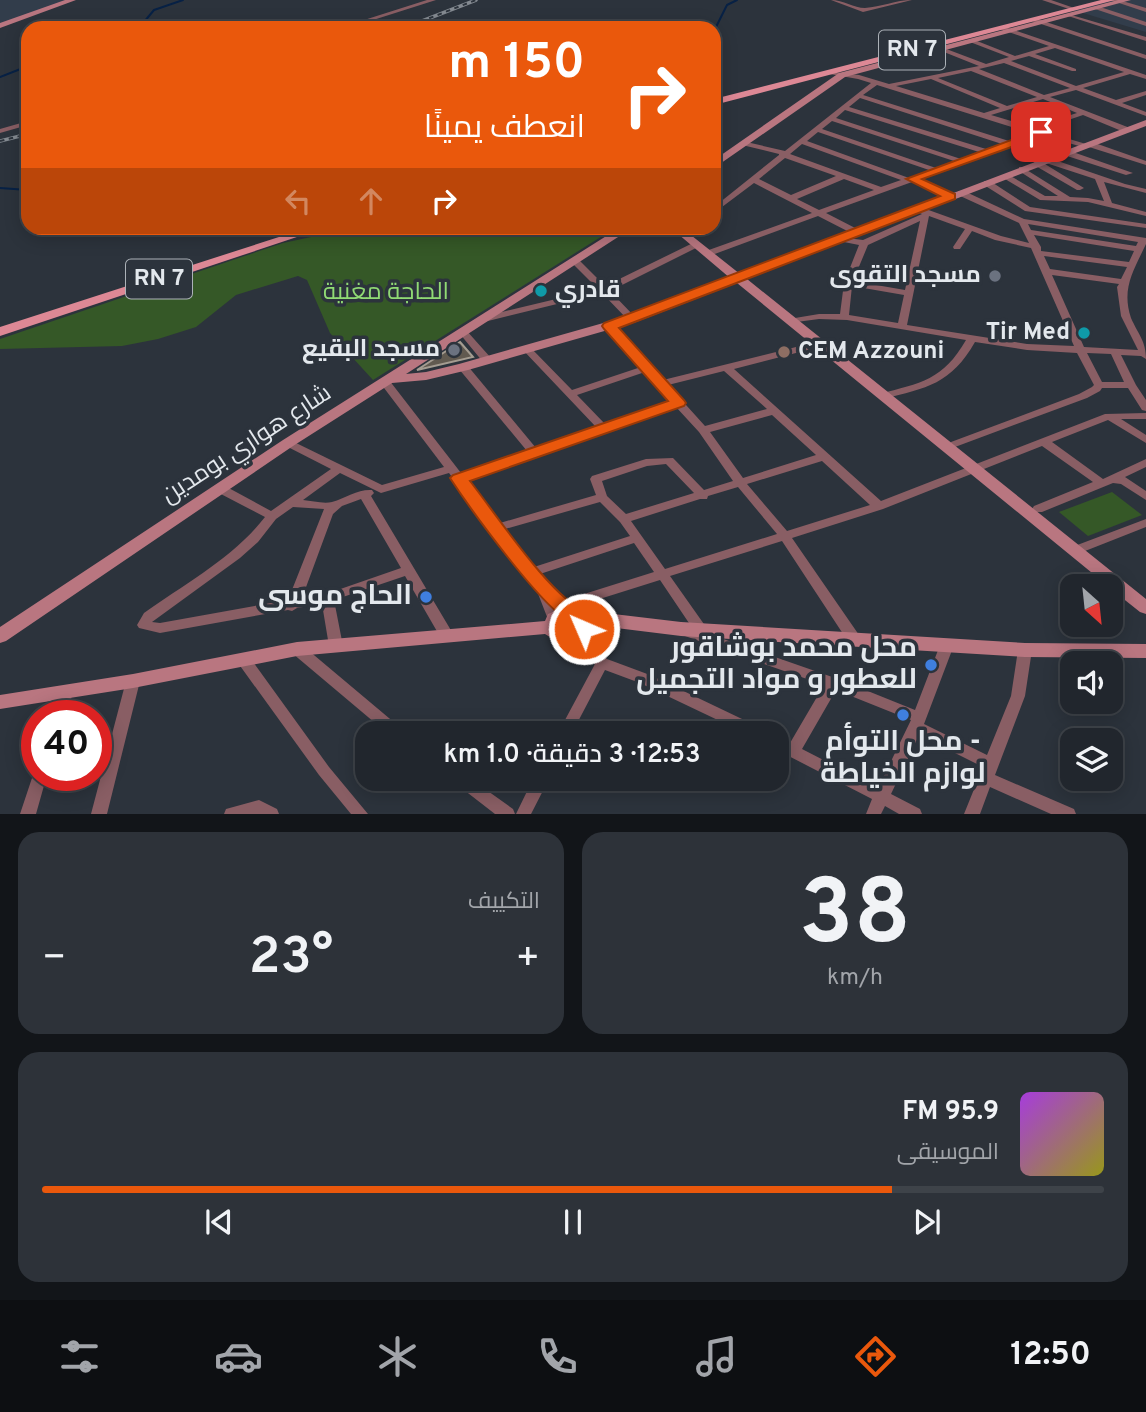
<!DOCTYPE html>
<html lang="ar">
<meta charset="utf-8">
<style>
body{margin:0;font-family:Overpass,Cairo,sans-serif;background:#2d3239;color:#f1f3f6;direction:rtl;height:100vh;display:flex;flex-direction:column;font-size:26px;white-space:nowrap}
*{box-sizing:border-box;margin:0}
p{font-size:23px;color:#a2a5aa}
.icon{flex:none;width:38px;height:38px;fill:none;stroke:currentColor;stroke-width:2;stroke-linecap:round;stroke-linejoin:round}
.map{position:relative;height:814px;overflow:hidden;direction:ltr}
.side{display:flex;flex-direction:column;gap:18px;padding:18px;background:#121519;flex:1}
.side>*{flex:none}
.top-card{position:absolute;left:21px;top:21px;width:700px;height:214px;border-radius:21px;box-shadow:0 4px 18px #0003,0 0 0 2px #3e4349;direction:rtl;background:#ea580c;color:#fff;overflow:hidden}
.needle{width:46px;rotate:153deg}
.buttons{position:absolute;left:1060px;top:574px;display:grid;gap:14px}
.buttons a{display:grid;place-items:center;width:63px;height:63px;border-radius:14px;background:#21262d;box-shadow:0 4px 18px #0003,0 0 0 2px #3e4349;font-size:35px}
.speed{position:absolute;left:21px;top:700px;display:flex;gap:14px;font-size:35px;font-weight:700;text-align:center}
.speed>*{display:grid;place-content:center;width:91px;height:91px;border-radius:50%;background:#21262d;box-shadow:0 4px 18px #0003,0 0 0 2px #3e4349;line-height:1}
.speed .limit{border:10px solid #d22;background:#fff;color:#111}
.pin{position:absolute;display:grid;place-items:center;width:60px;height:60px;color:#fff;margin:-30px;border-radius:14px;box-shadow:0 4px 10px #0006}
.me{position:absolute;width:77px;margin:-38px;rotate:315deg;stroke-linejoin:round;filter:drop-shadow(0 0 5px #0008)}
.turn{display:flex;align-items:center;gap:24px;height:147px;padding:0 21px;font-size:32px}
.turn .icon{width:91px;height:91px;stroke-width:2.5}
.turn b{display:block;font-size:49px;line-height:60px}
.lanes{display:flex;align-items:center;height:66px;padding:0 21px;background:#0003;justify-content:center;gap:35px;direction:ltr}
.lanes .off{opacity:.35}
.big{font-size:52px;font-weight:600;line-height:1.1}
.side .card{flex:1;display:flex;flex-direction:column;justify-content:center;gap:10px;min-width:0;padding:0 24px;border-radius:21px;background:#2d3239}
.side .dial{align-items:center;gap:0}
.dial b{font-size:91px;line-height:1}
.song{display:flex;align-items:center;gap:21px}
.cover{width:84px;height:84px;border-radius:10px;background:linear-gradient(135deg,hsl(280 70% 55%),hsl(60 70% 35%))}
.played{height:7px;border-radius:4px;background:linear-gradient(90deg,#ea580c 80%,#3e4349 80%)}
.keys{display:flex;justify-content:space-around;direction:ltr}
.heat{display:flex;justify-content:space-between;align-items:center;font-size:38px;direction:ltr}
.side .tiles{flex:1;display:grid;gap:18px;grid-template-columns:1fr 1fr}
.card:last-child{grid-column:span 2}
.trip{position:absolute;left:355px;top:721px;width:434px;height:70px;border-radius:21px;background:#21262d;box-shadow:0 4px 18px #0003,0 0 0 2px #3e4349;font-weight:600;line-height:70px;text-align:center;direction:rtl}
.dock{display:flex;height:112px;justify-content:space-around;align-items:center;background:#0d0f12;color:#a2a5aa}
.dock .icon{width:49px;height:49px}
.dock .selected{color:#ea580c}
.dock b{font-size:32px;color:#f1f3f6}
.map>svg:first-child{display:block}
</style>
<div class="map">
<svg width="1146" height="814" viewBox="0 0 1146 814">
<rect width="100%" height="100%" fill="#2c333c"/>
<path fill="#323d4b" d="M0,0H68L0,24Z
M1112,0H1146V32L1073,10Z"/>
<path fill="#355827" d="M353,228H615L373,380L330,333L307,280L298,276L236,295L196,327L158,339L122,346L0,349V339L283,243Z
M1112,492L1142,515L1088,536L1059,512Z"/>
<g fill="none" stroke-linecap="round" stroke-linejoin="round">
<path stroke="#072145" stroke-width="2" d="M139,28L154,10L183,0
M714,31L727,5L737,0
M0,77L28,66
M0,188L28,190"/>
</g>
<path fill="#615a50" stroke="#a49c91" stroke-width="2" d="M460,342L473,357L417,370Z"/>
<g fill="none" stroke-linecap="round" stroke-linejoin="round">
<path fill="#895e64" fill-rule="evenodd" d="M427,0H436L348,28H339Z
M831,0C843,0 854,8 865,8C881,7 896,0 912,0L863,12Z
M1042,0H1051L1077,9L1072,10Z
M1110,0H1119L1146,8V12Z
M1097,6L1146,22V26L1095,9L1094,8Z
M1068,14L1146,37V41L1068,16Z
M1034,18L1146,55V59L1032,21L1031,20Z
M1002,26L1146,75V79L1130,74L1083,88L1116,100L1146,91V95L1122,103L1146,112V116L1076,90L1050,97L1130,128V132H1124L1083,115L1039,130L1086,144L1092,142L1146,161V165L1089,147L1086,148L1041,135L919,179L954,195V199H948L912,182L826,213L861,231V235H855L818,216L712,255H706V251L812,213L754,183L714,213V207L779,155V154L742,145V141L785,151L871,83L858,79L824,73V71L859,75L889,84L979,66L939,50V48L941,47L986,64L1009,57L970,42V40L972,39L1015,56L1049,46L1000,29V27ZM1055,48L1124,72L1076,86L1011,61L1029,56L1072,71H1076V69L1035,54ZM1004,63L1070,88L1044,95L979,69ZM971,71L1037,97L1007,106L938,78ZM931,79L1000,108L984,113L896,86ZM877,85L1028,132H1033L1009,141L863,95ZM860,98L1002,144L986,149L849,107ZM1043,99L1077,113L1032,127L991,115ZM845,110L979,152L961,159L836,118ZM832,121L954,161L936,168L822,129ZM818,132L929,170L909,178L807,141ZM802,144L901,180L881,187L790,154ZM785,158L836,176L791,195L759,179ZM844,179L874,190L819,210L797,199Z
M28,121V125L0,133V129Z
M1064,151H1070L1133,173L1126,175L1064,155Z
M1043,158H1049L1125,184L1146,189V193L1104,182L1112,203L1146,212V216L1088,202L1040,200L1000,176L1007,174L1045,196H1058L1019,171V167H1022L1070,197L1088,198L1104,201L1095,179L1043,162Z
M1034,161H1040L1084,188L1080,190H1077L1034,165Z
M984,181H990L1030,207L1146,224V228L1025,211L984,185Z
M958,191H964L1024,219L1146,238V244C1134,270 1121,288 1131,318C1138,334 1146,341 1146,359L1141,356L1121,355L1136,385L1146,400V411L1142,410L1128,388H1102L1100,391L1087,398L955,447L950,444L951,442L1079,394L1092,387L1094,385L1077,353L1027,350L975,342C951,384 927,388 883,399L878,396L879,394C921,383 943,380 966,340L847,320L819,319L789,323L787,321L789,319L819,314H840L844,283L859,245L839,241V237L863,240L922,214L917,212V208H923L1001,236L1029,243L1019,223L958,195ZM929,216L965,229L953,247L954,249H960L972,231L995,240L1031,248L1074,346L1027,344L907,325ZM920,221L905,290L853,281L868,245ZM1028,224L1138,242L1136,246L1031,230ZM1034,235L1134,251L1129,262L1041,251V247ZM1044,256L1127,267L1121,279L1050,269ZM1052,275L1119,284L1117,287L1121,316L1138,350L1084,347ZM852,286L904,295L898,323L849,315ZM1087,353L1111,354L1124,382H1102Z
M689,228H698L692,233H686L685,231Z
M697,241L701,244L700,246L610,291L635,317L637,319L635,321H629L602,293L484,322L479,319L481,317L598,289L572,263V259H578L605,286Z
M609,323L612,324L663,380L820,341L823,342L825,344L823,346L734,369L881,501L1105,414L1146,413V419H1121L1146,435V443L1108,420L1052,442L1103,479L1146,459V467L1125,477L1146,491V500L1121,484L1113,483L1042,512H1034L1032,509L1034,506L1093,482L1042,446L883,509L792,538L859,635L861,639L859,643L854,644L849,643L782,541L670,576L706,627L708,630L706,633L838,679L915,710L940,645L942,641L947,640L952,641L954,645L924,724L987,755L1011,696L1018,650L1020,646L1025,645L1030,646L1032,650L1025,696L995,775L1074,809L1076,814H1051L990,787L980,814H964L983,767L919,735L891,794L920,809L922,814H899L885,806L881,814H866L872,799L777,750V737L790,743L824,685L685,636L683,633L685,630L693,629L660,580L571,608L572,610L571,613C564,615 560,613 556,607L561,619L559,622L554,624L549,622L537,591L538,588L492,531L449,473L381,493L340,473L303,500C312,501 324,504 332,502C346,498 358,489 372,490L374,493L371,496L452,632L454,636L452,640L447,641L442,640L405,576L334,600L343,646L341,650L336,651L331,650L329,646L322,604L297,608L292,611L288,610L160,633L139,628L137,625L144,613C186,583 233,558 265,517L217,492L215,489L217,486H225L271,511L331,469L284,445L283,443L284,441H292L382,485L444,467L381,384L380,382L381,380H389L461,473L527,451L459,369L458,367L459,365H467L536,448L596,427L522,349L527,346L530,347L572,390L641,367L606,328L604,326L606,324ZM724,371L767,409L705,426L668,385ZM645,372L672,402L605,424L577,395ZM676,407L699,432L733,481L704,490L673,458L646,459L592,476L590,479L596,495L500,523L466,480L532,457L539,456L540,454ZM772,415L816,455L743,478L710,432ZM822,461L870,505L787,531L747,484ZM666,464L694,493L626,514L607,496L602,481L647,466ZM738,487L777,534L665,569L631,521L700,499H707L708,496ZM361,499L401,568L326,594L302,598L333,514L342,506ZM600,502L620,522L630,536L534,567L505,529ZM293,507L324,509L288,600L160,623L152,622L240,558L258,542L276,519ZM634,543L654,572L565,600L540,574ZM836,690L911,720L878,788L802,749Z
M463,329L466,330L491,358L492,360L491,362H483L460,334L458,332L460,330Z
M1146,519V527L1080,553H1072L1070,550L1072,547Z
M576,632L581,633L607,659L650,675L763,729L765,733H745L640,683L605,670L572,733H558L595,664L571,641L569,637L571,633Z
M297,644L302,645L402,729L404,733H387L292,653L290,649L292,645Z
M243,654L248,655L329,767L368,814H351L319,775L238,663L236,659L238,655Z
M133,676L138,677L140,681L107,814H91L126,681L128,677Z
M66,687L71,688L73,692L66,716H52L61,688Z
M37,770V775H47L36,814H20L33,775Z
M453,779H471L513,809L515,814H495L455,783Z
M533,779H549L531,814H516Z
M259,800L277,809L279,814H224L226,809Z"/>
<path fill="#b97680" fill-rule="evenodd" d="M65,0H76L0,28V23Z
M1118,0H1131L845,77L714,168V160L839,73Z
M1146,120V126L747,279L1146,599V614L1140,612L1111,589V586H1108L737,283L636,322L468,370L426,380L392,383L293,446L6,641L0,643V627L283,440L619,228H632L406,374L426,372L459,364L628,316L730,278L671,228H682L740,274Z
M563,608L681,622L1025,643L1146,644V658L1025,657L681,636L592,625L593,629L586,640L565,646L545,634L297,656L133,688L0,709V695L133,674L297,642L545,621L548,614ZM565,621L575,624L574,630L567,632L561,628L562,622Z"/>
<path fill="#dd8895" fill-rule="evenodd" d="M1101,0H1115L714,105V99Z
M307,228H324L0,336V327Z"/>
<defs>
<path id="rail" d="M404,28L476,0
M0,141L28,134"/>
</defs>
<use href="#rail" stroke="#848a91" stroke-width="3.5"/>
<use href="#rail" stroke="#2c333c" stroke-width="2" stroke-dasharray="4.5" stroke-linecap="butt"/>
</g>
<path fill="#ea580c" stroke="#983908" stroke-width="2" d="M1041,129L1045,130V135L922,179L955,194V199L619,328L684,400L686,403L684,406L470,481C494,511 553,601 587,612L594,629L591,634L584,636L577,634L572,622C545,613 469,507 450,478L453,475L668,401L604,329L602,326L604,323L940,196L906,179Z"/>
<g fill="#6b7280" stroke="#2c333c" stroke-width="2.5">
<circle cx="995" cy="276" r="7"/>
<circle cx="454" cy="350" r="7"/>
</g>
<g fill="#0f9aa8" stroke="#2c333c" stroke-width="2.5">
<circle cx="541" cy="291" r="7"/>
<circle cx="1084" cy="333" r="7"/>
</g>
<circle fill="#8d6e63" stroke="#2c333c" stroke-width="2.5" cx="784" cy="352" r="7"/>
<g fill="#3f7fe0" stroke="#2c333c" stroke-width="2.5">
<circle cx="426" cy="597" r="7"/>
<circle cx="931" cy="665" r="7"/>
<circle cx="903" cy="715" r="7"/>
</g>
<g text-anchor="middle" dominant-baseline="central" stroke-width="7" stroke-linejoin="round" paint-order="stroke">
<g fill="#2c333c" stroke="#acb2b8" stroke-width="2">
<rect x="879" y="30.5" width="66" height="39" rx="5"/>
<rect x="126" y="259.5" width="66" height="39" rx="5"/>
</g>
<g font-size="23" font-weight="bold" fill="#e3e8ed">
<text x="912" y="50">RN 7</text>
<text x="159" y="279">RN 7</text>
</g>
<g font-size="24" font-weight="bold" fill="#e3e8ed" stroke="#2c333c" text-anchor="end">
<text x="981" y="276">مسجد التقوى</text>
<text x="555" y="291" text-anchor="start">قادري</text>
<text x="1070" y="333">Tir Med</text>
<text x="440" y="350">مسجد البقيع</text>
<text x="798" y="352" text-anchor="start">CEM Azzouni</text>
</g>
<g font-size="24" fill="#90da74" stroke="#2c333c">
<text x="386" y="293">الحاجة مغنية</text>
</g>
<g font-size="24" fill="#e3e8ed" stroke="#2c333c">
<text transform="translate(247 445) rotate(-33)">شارع هواري بومدين</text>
</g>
<g font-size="28" font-weight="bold" fill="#e3e8ed" stroke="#2c333c" text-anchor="end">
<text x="412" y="597">الحاج موسى</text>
<text x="917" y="649">محل محمد بوشاقور<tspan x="917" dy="32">للعطور و مواد التجميل</tspan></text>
<text x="903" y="743" text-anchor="middle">محل التوأم -<tspan x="903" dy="32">لوازم الخياطة</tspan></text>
</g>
</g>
</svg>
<div class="buttons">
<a><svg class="needle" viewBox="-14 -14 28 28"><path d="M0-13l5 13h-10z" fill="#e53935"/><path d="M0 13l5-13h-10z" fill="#a2a5aa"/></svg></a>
<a><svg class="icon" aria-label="sound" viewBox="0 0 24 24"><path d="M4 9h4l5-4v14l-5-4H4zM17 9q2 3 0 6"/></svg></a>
<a><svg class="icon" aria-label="layers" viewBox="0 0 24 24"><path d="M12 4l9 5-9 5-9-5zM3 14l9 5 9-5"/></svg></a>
</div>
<div class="speed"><div class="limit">40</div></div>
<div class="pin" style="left:1041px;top:132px;background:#d93025"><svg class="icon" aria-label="arrive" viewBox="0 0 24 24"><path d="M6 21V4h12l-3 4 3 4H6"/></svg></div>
<svg class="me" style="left:584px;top:629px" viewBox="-20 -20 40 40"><circle r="17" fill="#ea580c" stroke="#fff" stroke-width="3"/><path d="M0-11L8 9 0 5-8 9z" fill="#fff"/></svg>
<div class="trip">12:53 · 3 دقيقة · 1.0 km</div>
<div class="top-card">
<div class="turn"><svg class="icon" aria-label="right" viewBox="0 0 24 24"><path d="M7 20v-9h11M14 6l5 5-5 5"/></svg><div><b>150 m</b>انعطف يمينًا</div></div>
<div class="lanes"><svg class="icon off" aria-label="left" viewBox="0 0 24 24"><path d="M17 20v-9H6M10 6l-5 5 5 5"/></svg><svg class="icon off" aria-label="ahead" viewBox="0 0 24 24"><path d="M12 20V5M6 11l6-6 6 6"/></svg><svg class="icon" aria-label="right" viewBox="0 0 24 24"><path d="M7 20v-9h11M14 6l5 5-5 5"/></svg></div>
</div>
</div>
<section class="side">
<div class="tiles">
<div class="card dial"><b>38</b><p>km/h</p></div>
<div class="card"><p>التكييف</p>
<div class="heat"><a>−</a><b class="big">23°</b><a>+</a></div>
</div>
<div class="card">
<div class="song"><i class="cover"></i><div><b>95.9 FM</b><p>الموسيقى</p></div></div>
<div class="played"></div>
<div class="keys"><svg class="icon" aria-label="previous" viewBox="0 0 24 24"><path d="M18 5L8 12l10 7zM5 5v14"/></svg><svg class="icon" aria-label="pause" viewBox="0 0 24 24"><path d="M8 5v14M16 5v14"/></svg><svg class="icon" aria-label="next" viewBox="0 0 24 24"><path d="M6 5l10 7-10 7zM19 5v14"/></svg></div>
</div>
</div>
</section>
<nav class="dock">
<b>12:50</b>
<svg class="icon selected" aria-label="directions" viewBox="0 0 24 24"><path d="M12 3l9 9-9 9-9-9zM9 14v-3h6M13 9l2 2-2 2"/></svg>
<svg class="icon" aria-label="music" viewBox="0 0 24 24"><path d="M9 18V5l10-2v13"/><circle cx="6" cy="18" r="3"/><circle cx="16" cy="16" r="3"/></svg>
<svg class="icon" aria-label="phone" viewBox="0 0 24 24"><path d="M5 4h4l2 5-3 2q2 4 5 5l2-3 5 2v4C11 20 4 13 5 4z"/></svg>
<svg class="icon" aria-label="climate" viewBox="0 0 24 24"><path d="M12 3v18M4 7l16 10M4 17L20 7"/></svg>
<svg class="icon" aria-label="car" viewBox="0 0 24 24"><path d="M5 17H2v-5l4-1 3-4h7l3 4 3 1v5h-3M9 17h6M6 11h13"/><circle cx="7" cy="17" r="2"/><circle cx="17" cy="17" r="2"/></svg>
<svg class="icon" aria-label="filters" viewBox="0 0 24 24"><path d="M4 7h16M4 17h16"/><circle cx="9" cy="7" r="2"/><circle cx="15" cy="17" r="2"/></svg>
</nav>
